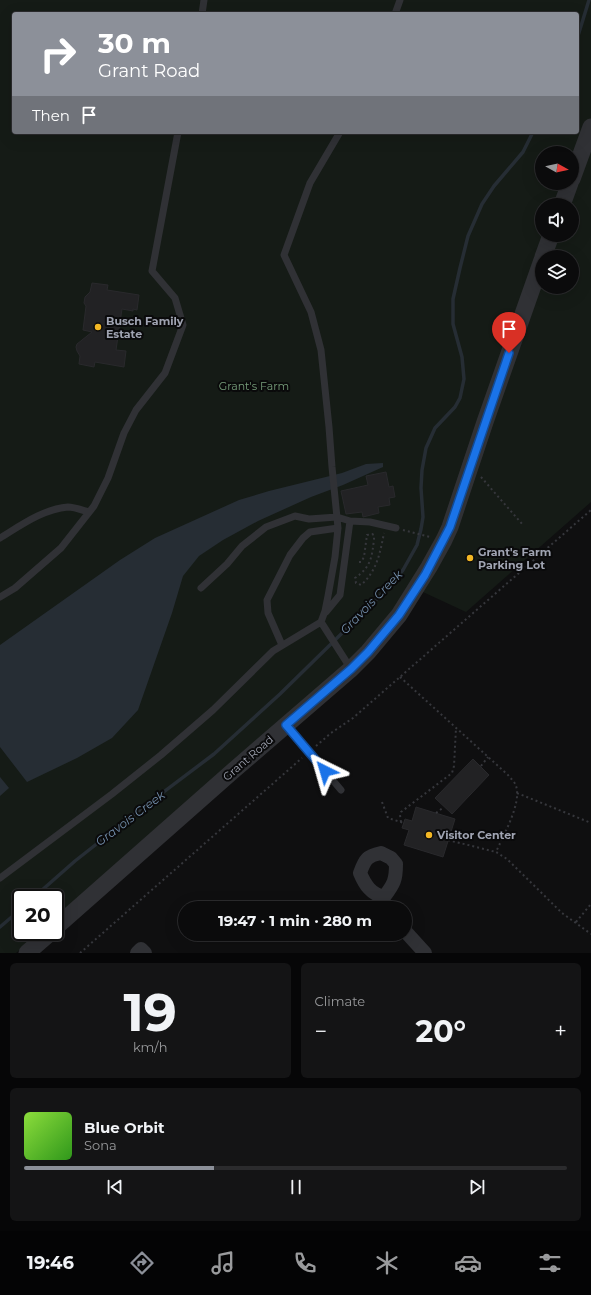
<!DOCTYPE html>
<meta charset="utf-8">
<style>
body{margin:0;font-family:Montserrat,sans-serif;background:#141415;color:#f1f3f6;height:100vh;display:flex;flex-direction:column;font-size:15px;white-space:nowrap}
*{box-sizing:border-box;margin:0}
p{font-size:13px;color:#9a9b9d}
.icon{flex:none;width:22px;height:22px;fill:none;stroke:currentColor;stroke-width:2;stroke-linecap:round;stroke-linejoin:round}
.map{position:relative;height:953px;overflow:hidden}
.sheet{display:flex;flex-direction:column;gap:10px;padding:10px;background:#060607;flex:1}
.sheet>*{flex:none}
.banner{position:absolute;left:12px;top:12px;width:567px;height:122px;border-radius:4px;box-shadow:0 4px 16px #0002,0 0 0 1px #2b2b2d;background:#8c9099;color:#fff;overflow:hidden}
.needle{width:26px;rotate:98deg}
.fabs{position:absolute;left:535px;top:146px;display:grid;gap:8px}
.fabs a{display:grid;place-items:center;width:44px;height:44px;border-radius:50%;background:#0b0b0c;box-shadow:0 4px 16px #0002,0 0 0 1px #2b2b2d;font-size:20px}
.speed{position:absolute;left:12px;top:889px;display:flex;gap:8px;font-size:20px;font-weight:700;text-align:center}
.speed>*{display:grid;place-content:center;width:52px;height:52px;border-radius:50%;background:#0b0b0c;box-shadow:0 4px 16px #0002,0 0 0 1px #2b2b2d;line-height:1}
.speed .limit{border:2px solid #111;border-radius:6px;background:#fff;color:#111}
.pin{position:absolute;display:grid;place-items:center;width:34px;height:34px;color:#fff;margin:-41px -17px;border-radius:50% 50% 50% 0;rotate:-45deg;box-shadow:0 0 4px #0007}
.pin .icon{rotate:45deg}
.me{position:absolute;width:44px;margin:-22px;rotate:320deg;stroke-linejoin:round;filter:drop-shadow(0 0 3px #0008)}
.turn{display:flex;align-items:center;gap:14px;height:84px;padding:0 20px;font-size:18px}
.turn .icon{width:52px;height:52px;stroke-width:2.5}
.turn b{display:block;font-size:28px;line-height:34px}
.then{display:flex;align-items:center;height:38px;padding:0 20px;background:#0003;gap:8px;font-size:15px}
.big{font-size:30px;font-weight:700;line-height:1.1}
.sheet .card{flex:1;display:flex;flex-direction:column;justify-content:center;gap:6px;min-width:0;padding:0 14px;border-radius:6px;background:#141415}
.sheet .dial{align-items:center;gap:0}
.dial b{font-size:52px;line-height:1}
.song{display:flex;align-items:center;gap:12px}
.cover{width:48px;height:48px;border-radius:6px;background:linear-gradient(135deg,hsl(90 70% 55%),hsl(110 70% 35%))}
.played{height:4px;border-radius:2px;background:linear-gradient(90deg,#8c9099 35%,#2b2b2d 35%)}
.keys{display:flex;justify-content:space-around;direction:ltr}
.heat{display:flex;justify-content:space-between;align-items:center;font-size:22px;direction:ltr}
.sheet .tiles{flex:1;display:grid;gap:10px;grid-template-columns:1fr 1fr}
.card:last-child{grid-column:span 2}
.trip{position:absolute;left:178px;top:901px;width:234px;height:40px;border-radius:20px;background:#0b0b0c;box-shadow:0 4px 16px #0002,0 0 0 1px #2b2b2d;font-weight:700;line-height:40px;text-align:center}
.dock{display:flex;height:64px;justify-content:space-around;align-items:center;background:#040405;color:#9a9b9d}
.dock .icon{width:28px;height:28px}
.dock .on{color:#8c9099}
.dock b{font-size:18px;color:#f1f3f6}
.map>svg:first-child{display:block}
</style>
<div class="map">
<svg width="591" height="953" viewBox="0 0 591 953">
<rect width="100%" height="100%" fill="#0f0f10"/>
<path fill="#151b16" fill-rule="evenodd" d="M0,0H591V502L466,612L410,586L393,610L360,651L55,920V898H21V932H41L16,953H0ZM14,14H577V132H14ZM542,153H572V183H542ZM542,205H572V235H542ZM542,257H572V287H542Z"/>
<path fill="#262d34" d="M383,463V467L343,485L311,497L258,521L223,540L199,556L183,576L172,613L138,710L112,738L77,758L27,782L0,747V645L120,560L155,538L239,500L269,491L342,473L366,464Z
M0,777L9,788L0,796Z"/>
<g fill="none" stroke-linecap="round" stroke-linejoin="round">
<path stroke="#262d34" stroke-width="3.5" d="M577,39L589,0
M33,898L75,861L141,809L214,754L280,694L384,592L403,570L417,545L421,529L423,517L421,488L422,470L426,448L435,428L455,407L460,398L464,379L462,357L453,324V299L460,268L468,236L482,204L494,186L523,152L533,132
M0,927L21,909"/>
</g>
<path fill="#222224" stroke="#29292c" d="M92,283L108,285L107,290L139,295L137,310L133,309V311L122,309L116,350L126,351L124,367L95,362L94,367L79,364L80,356L77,351L76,347L77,344L92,332L83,330L86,306L84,303L85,297L90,292Z
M386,472L389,487L393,486L395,497L389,498L390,505L378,507L379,513L363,517L362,512L346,514L341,491L368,485L366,476Z
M473,759L489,775L452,814L435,798Z
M416,807L455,819L443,857L404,845L409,830L402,828L405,819L412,821Z"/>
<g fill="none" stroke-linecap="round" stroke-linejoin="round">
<path stroke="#36373c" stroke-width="2" stroke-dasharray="2 3" stroke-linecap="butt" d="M481,477L523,525
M403,530L430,537
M359,562H361L364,557L367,535L372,534L374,535V539C372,557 371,567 355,578L356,583L361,585C377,571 380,553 384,533
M400,677L508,775C511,779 515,782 516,786C522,803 503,836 496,852L507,859L562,913L591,934
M316,746L331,733L353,718L591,510
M481,766L488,757
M517,793L591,823
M382,802L388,818L404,823
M436,813L444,807
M401,822L400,815L401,812L452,773L454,766L456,728
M448,840L496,852
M576,922L591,904
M80,953L302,758"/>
<path stroke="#303135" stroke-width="7" d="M202,14L204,0
M395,14L400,0
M350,521L370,522L396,528
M0,538C20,526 43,509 68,507C74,507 82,510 89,512
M201,588L227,564L242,546L266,527L295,516L309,519L337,517L350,521L340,595L326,612
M0,597L15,588L61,548L94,506L108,478L124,433L136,410L165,373L183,325L175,298L152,271L178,132
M321,622L351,669
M282,645L268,613L267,600L290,555L303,538L310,532L338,528
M286,725L341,790
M0,878L112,794L161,755L213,710L273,651L321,622L325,611L328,596L335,557L338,528L332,467L329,427L321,350L311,312L284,255L310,183L340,132"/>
<path stroke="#303135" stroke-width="14" d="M381,853L391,858L396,864C396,880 394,884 384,897C371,894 365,885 360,873C365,859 367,856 381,853Z
M405,931L425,953
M137,953L141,949L145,953"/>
<path stroke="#303135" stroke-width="17" d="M572,179L591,127
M562,205L570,183
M543,257L551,235
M55,928L234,770L351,669L368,652L399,615L429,567L444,540L450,527L485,422L542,260
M27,953L51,932"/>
</g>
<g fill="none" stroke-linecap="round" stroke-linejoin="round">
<defs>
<path id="route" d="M325,771L286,725L351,669L368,652L399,615L425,575L450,527L509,353"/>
</defs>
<use href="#route" stroke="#114b97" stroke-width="10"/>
<use href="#route" stroke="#1a73e8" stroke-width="7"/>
</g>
<g fill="#f3b724" stroke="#0a0a0b" stroke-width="1.5">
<circle cx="98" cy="327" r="4"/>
<circle cx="470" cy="558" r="4"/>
<circle cx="429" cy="835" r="4"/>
</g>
<g text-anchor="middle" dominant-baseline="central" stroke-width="4" stroke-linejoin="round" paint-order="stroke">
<g font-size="11" font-weight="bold" fill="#a0a4b2" stroke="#0a0a0b" text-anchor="start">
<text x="106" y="321">Busch Family<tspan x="106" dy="13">Estate</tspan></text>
<text x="478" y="552">Grant's Farm<tspan x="478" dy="13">Parking Lot</tspan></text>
<text x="437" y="835">Visitor Center</text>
</g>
<g font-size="11" fill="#769d7a" stroke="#0a0a0b">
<text x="254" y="386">Grant's Farm</text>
</g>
<g font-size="11" fill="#a0a4b2" stroke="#0a0a0b">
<text transform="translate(248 758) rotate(-41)">Grant Road</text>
</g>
<g font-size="12" font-style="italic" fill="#7591ae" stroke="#0a0a0b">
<text transform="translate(371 602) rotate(-46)">Gravois Creek</text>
<text transform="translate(130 818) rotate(-37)">Gravois Creek</text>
</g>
</g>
</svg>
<div class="fabs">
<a><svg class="needle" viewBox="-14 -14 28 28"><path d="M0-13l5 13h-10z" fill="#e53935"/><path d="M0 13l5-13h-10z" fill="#9a9b9d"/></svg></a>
<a><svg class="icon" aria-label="sound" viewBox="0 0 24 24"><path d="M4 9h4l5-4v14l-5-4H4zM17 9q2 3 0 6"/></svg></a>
<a><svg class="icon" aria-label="layers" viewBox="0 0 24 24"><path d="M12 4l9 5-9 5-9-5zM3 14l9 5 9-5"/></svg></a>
</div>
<div class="speed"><div class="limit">20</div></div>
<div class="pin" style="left:509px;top:353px;background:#d93025"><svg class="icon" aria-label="arrive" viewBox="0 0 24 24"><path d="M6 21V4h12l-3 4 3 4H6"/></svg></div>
<svg class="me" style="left:325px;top:771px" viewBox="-20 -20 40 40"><path d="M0-17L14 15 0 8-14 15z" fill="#1a73e8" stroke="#fff" stroke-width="4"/></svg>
<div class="trip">19:47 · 1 min · 280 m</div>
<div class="banner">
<div class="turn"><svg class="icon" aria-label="right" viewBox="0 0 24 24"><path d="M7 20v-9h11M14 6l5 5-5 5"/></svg><div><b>30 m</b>Grant Road</div></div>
<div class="then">Then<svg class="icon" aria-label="arrive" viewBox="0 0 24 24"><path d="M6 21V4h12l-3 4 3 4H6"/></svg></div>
</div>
</div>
<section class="sheet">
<div class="tiles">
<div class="card dial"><b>19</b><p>km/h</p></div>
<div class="card"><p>Climate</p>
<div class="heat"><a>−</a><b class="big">20°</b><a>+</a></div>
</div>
<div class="card">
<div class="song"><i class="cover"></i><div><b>Blue Orbit</b><p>Sona</p></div></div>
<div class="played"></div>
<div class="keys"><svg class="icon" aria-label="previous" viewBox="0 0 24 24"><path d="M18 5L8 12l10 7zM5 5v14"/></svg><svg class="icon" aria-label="pause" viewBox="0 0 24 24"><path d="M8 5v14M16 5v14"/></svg><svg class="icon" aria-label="next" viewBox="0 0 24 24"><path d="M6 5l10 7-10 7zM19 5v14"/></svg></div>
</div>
</div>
</section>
<nav class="dock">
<b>19:46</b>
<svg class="icon on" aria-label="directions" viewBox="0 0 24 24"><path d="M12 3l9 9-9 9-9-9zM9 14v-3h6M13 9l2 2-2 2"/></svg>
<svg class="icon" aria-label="music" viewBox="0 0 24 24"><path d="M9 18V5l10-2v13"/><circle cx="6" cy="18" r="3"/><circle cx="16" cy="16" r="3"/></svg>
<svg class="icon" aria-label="phone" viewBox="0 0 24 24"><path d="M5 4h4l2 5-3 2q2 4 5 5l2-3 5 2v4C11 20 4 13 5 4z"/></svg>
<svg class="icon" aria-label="climate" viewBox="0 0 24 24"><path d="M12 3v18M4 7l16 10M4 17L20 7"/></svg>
<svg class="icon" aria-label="car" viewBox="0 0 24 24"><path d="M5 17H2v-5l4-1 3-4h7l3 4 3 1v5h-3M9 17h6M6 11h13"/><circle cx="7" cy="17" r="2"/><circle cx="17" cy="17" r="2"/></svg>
<svg class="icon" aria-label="filters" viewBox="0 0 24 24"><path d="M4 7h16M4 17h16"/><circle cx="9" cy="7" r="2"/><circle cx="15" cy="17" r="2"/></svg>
</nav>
